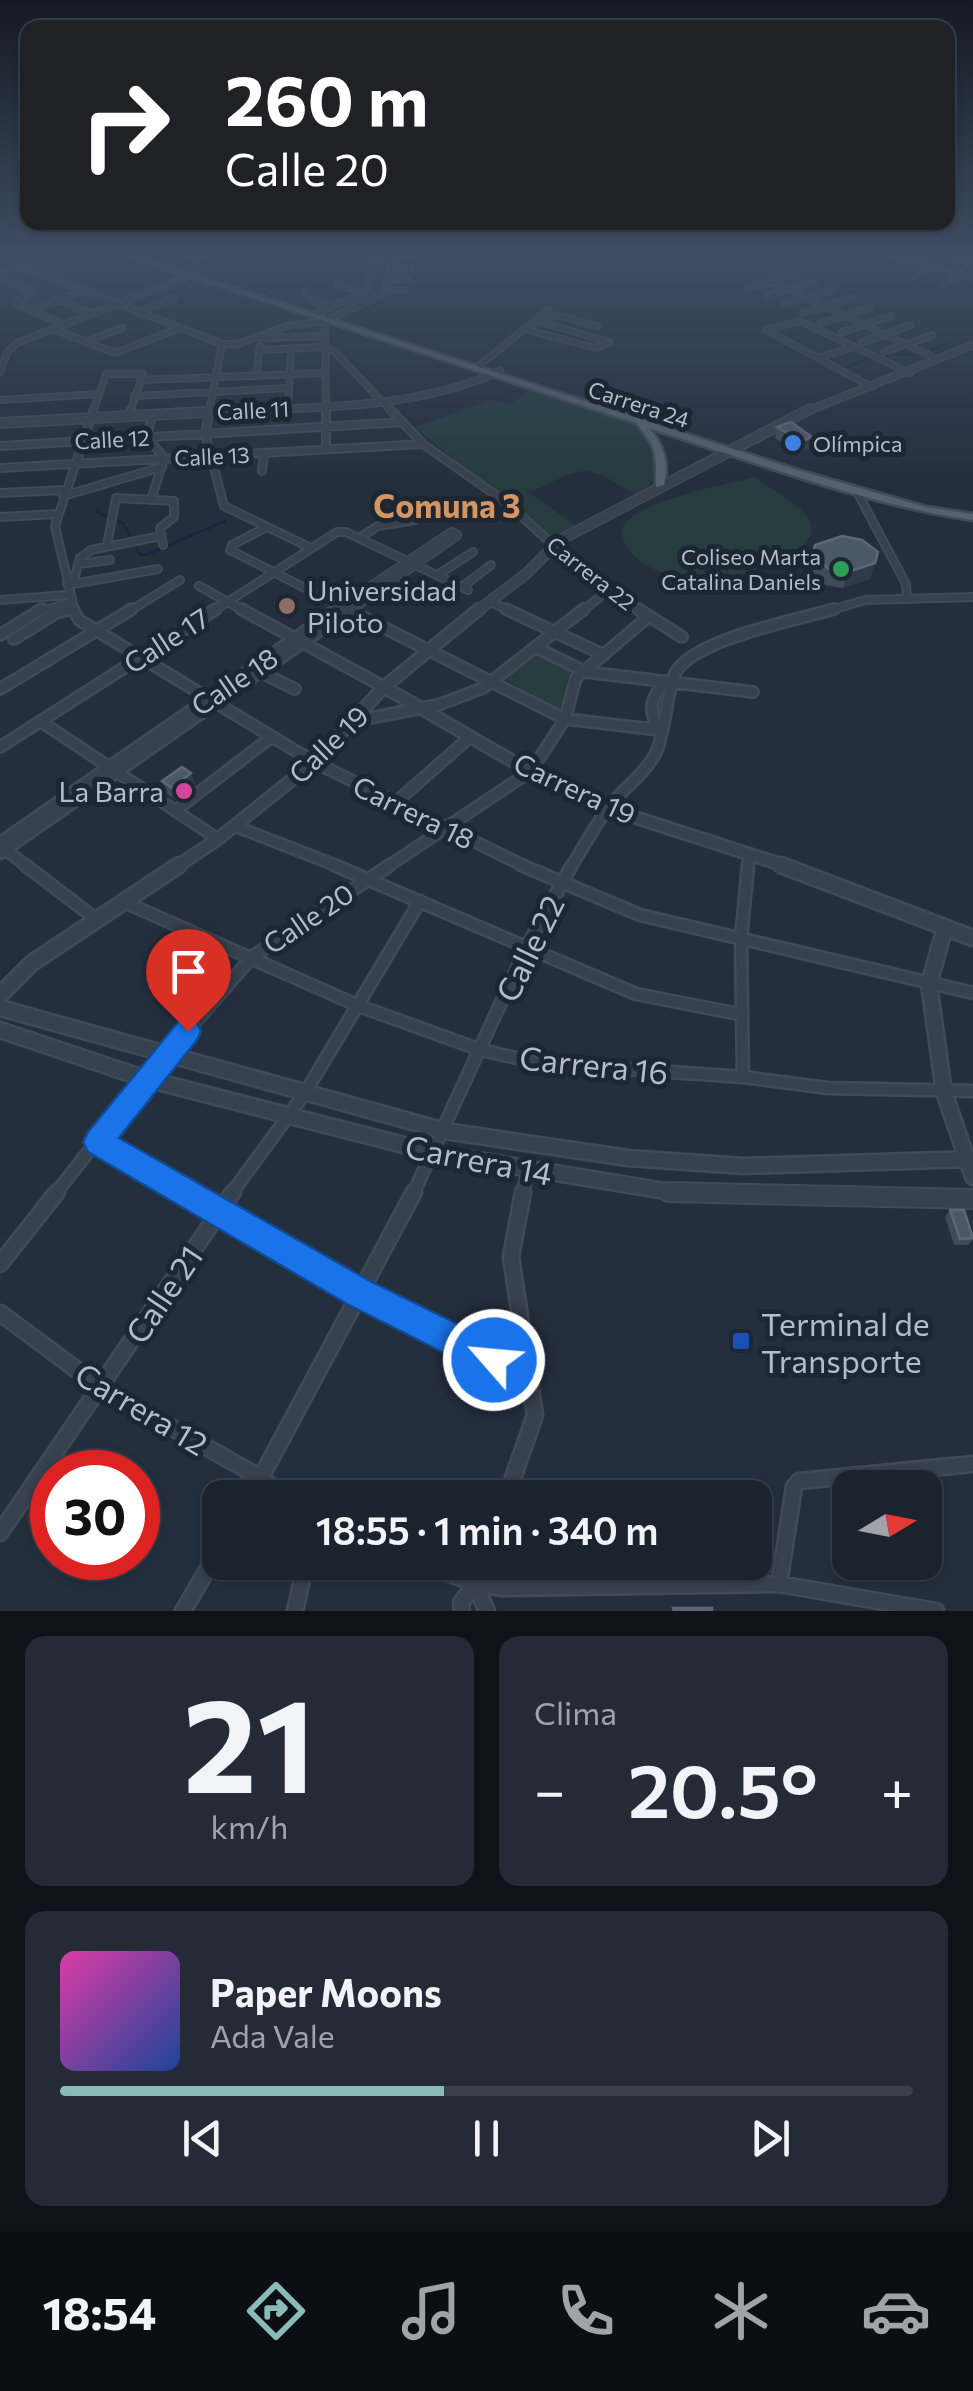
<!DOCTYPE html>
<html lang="es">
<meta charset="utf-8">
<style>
body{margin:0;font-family:Commissioner,sans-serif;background:#242b36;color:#f1f3f6;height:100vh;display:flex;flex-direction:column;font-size:38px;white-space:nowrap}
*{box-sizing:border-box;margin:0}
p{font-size:32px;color:#a0a4aa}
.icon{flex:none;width:55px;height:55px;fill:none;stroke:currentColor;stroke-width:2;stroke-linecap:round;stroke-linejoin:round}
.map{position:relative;height:1611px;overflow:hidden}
.details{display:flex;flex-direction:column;gap:25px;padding:25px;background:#0f1319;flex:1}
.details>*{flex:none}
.top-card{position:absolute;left:20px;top:20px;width:935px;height:210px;border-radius:20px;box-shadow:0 2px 8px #0004,0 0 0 2px #39404a;background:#202124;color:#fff;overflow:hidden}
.needle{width:65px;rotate:80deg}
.fabs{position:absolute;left:832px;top:1470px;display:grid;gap:20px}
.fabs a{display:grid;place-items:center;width:110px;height:110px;border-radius:20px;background:#1b232e;box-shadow:0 2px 8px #0004,0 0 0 2px #39404a;font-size:50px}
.speed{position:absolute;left:30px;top:1450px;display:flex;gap:20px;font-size:50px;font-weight:700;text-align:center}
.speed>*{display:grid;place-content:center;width:130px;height:130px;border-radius:50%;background:#1b232e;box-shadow:0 2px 8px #0004,0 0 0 2px #39404a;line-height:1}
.speed .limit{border:15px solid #d22;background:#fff;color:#111}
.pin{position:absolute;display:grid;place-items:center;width:85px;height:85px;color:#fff;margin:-102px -42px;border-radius:50% 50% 50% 0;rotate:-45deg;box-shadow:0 0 10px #0007}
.pin .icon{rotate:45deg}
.me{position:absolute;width:110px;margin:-55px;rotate:297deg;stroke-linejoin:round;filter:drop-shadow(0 0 8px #0008)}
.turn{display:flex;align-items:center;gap:35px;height:210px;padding:0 40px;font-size:45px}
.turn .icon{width:130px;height:130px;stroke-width:2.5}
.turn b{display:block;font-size:70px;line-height:85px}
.big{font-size:75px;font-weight:600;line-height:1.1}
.details .tile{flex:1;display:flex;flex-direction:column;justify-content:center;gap:15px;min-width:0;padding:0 35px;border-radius:20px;background:#242b36}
.details .dial{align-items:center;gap:0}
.dial b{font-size:130px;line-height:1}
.song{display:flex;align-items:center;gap:30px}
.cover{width:120px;height:120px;border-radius:15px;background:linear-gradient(135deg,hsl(320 70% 55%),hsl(220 70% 35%))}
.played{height:10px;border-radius:5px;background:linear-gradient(90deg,#8bbbb9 45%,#39404a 45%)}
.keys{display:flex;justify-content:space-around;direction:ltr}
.heat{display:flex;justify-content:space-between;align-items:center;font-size:55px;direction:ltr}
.details .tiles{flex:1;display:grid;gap:25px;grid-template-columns:1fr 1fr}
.tile:last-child{grid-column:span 2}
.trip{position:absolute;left:202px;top:1480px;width:570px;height:100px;border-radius:20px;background:#1b232e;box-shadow:0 2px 8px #0004,0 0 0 2px #39404a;font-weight:600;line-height:100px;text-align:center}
.dock{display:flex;height:160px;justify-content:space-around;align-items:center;background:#0b0e12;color:#a0a4aa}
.dock .icon{width:70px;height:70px}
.dock .active{color:#8bbbb9}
.dock b{font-size:45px;color:#f1f3f6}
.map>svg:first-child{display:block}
</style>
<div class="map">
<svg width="973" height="1611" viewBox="0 0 973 1611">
<rect width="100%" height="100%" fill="#242f3e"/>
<path fill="#263c3f" d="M531,389C561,399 611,408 637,425C668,446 665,476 637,496C581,461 587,466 529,493L578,527L550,539L415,427L492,400L510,405Z
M755,477C770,489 818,512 811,533C809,542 802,544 799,554C775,561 749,574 725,578C689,583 628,574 621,530C634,500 723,486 755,477Z
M537,653L578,674L568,677L563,714L505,679Z"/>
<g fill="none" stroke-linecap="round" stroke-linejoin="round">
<path stroke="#17263c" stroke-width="2.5" d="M931,350L951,342
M844,368L878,355L923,354
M97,512L123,523L140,554L146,555L225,521"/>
<defs>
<path id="minor-far4" d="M891,255L973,278
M942,255L973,263
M395,258H413
M393,268H410
M892,268L909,260
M0,272L24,267L222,344H238
M914,276L932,267
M0,279L33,292
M390,279H408
M774,280L795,274
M943,283L960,275
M338,284L354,290
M749,287L774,282L937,359
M792,288L814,282
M386,290H404
M33,292L15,303L64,325
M305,292L316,303L328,304
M767,296L788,289
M810,296L833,290
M59,300L92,314
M785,304L805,298
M828,305L852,298
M30,310L83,291
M139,312L174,298
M344,312L383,294L396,255
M803,313L823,307
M849,314L871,307
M311,315L364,293L379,255
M544,320L556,315L597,326
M821,323L844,316
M869,323L891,316
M53,329L115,353L180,328
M524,329L596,348L609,342L535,320
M766,330L800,321L910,373
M766,330L872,387
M842,332L864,325
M889,333L910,325
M263,338L325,336
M85,342L122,328
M862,342L884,335
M911,343L932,335
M235,345L287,326L325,321
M259,350L325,347L335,352L392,412
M884,352L906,344
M818,358L853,347
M482,371L480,365L548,310
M0,372L8,351L17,343L197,273
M256,376L260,346
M141,380L325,373
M134,396L289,388
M0,400L98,394
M288,408L291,349
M93,412L106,374H143L130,412
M209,412L222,344
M326,412L325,321L340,314"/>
<path id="minor-far3" d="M210,409L205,433L224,506L311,548
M326,409V449
M390,409L423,444L507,503L553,545L641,612
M129,415L131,409
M0,446L403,422
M0,468L423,444
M262,471L264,453
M856,490L906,584L907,598
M0,493L65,490
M63,496L162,467
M151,500L164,458L147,437L152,414
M0,517L58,514
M265,528L232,545L230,550L352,612
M359,538L378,526L415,520
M107,545L116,498L174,501V517L160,528L163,545
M78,564L110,560
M439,574L473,552
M67,584L74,580L80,558L91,550L161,536
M73,584L158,569
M199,586L246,612
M462,587L491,565
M0,600L68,595
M489,601L512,612
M38,612L70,603
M61,612L72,609
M75,612L55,526L94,409
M128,612L180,580
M212,612L337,532H346L468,590
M581,612L611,588
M825,612L865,600L973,597"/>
<path id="minor-far2" d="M73,609L79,620L314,762L526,867
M241,609L384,687
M347,609L565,719L660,730
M506,609L604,655
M638,609L682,637
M0,635L42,609
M14,639L56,613L71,609
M537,648L586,672L753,692
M260,672L295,689
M0,689L132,609
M40,721L218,839
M354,721L438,705L483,688L584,609
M660,730C647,712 651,696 666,681
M0,747L216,609
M395,803L470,737
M175,811L270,738
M235,826L340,867
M2,847L28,867
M387,867L531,771L565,719L576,678L648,617
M571,867C583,848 594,827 608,808C621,790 649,771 657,750C666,726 666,700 674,676C687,640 798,620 834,609
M748,867L749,854"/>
<path id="minor-far1" d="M25,865L96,919
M334,865L636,994L739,1014
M521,865L640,915L973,993
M124,902L359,1006L481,1050L538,1063L743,1077L828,1088L973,1091
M743,1077L741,939L748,865
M98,1142L188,1194
M55,1194L146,1079L252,957L390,865
M231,1194L305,1093L420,901
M413,1194L527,946L572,865
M523,1194L528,1168"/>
<path id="minor" d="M184,1192L358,1292L528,1377
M0,1264L57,1192
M0,1313L100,1387L261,1478L287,1498
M250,1498L414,1192
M506,1498L535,1415L511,1257L523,1192
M0,1533L233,1192
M421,1562L475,1584L503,1588L779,1584L936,1611
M475,1584L482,1562
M779,1584L794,1487L799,1481L973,1464
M183,1611L220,1548
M295,1611L306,1562
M462,1611L461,1603L475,1584L487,1611"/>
<path id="tertiary-far4" d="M214,412C310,407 411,411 500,371
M805,412L973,345"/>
<path id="tertiary-far3" d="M0,423L262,409
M334,612L452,533L456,535L346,612
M476,612L526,574L560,540L810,409"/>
<path id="tertiary-far2" d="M384,687L521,766L606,808L789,867
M0,843L338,609
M0,853L350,609
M176,867L218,839L314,762L384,687L479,609"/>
<path id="tertiary-far1" d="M781,865L973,938
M944,931L929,984L944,1092L973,1177
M0,995L32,963L179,865
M0,1008L445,1131L628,1158L743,1166L973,1159
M0,1030L146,1079L435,1153L683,1194"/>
<path id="tertiary" d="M668,1192L973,1199"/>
<path id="primary" d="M124,255H133L804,472L926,507L973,514V520C862,504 755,462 649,428C664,446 669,462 664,485L656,487C656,455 659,450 636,423Z"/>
</defs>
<use href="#minor-far4" stroke="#414a57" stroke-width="8"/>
<use href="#minor-far3" stroke="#414a57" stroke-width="10"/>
<use href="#minor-far2" stroke="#414a57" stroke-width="14"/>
<use href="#minor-far1" stroke="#414a57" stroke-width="15"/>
<use href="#minor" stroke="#414a57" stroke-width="19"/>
<use href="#tertiary-far4" stroke="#414a57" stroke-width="9"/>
<use href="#tertiary-far3" stroke="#414a57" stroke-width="12"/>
<use href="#tertiary-far2" stroke="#414a57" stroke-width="15"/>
<use href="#tertiary-far1" stroke="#414a57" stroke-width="19"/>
<use href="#tertiary" stroke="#414a57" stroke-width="22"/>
<use href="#primary" stroke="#414a57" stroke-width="5"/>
<use href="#minor-far4" stroke="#38414e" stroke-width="5"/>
<use href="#minor-far3" stroke="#38414e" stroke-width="6"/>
<use href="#minor-far2" stroke="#38414e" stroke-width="9"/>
<use href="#minor-far1" stroke="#38414e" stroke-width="10"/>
<use href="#minor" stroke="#38414e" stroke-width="14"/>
<use href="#tertiary-far4" stroke="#38414e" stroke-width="6"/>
<use href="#tertiary-far3" stroke="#38414e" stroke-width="9"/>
<use href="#tertiary-far2" stroke="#38414e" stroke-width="10"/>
<use href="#tertiary-far1" stroke="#38414e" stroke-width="14"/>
<use href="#tertiary" stroke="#38414e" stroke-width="18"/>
<use href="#primary" fill="#56606e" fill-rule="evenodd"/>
</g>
<path fill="#3f4b5c" d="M181,255H208L211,265L203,269L197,261L182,260Z
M217,255H247L236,260Z
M791,422L809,449L799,452L775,438L777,427Z
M815,545L870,579L843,588L824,585L809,571Z
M191,773L195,785L176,800L166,793L162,781Z
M950,1210L973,1236V1239L968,1245H954L945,1217Z"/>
<path fill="#2f3b4b" d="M235,255H247L236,260Z
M210,257L211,265L203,269L201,260Z
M812,437L809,449L799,452L802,441Z
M875,563L870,579L843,588L848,572Z
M191,773L195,785L176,800L172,788Z"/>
<path fill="#4b5868" stroke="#5c6777" stroke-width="2.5" d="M197,255H208L210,257L201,260Z
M791,422L812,437L802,441L777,427Z
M842,536L862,540L878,552L875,563L848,572L829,569L813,555L815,545Z
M182,767L191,773L172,788L162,781Z
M950,1210H964L973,1238L960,1239Z
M673,1608H712V1611H674Z"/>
<linearGradient id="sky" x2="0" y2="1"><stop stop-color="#141a22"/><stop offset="0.53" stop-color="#3f4d63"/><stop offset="1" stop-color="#3f4d63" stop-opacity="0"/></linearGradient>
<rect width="973" height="480" fill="url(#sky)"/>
<path fill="#1a73e8" stroke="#114b97" stroke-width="2.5" d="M188,1019L197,1022L201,1031L197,1040L119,1138L370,1281L506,1348L511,1360L506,1372L494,1377L482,1372L347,1304L88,1152L83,1142L88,1132L178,1022Z"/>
<circle fill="#3f7fe0" stroke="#1d2633" stroke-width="4" cx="793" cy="443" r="10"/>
<circle fill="#2e9e5b" stroke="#1d2633" stroke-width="4" cx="841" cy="569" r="10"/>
<circle fill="#8d6e63" stroke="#1d2633" stroke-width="4" cx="287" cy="606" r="10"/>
<circle fill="#d1479c" stroke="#1d2633" stroke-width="4" cx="184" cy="791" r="10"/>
<rect fill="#1a4fb4" stroke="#1d2633" stroke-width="4" x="731" y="1331" width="20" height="20" rx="5"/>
<g text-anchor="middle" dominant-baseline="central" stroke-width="10" stroke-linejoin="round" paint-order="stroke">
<g font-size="22" fill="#b4bcc9" stroke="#1d2633">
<text transform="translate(639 404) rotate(18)">Carrera 24</text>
<text transform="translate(253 410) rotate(-3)">Calle 11</text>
<text transform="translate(112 439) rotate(-3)">Calle 12</text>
<text transform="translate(212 456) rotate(-3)">Calle 13</text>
<text transform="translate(591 573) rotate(38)">Carrera 22</text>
</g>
<g font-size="22" fill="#b4bcc9" stroke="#1d2633" text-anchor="start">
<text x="813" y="443">Olímpica</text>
<text x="821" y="556" text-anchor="end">Coliseo Marta<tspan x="821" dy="25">Catalina Daniels</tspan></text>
</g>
<g font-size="28" fill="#b4bcc9" stroke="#1d2633" text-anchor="start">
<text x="307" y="590">Universidad<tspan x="307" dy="32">Piloto</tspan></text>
<text x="164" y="791" text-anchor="end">La Barra</text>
</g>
<g font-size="28" fill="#b4bcc9" stroke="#1d2633">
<text transform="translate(166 640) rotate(-33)">Calle 17</text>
<text transform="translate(234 681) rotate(-34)">Calle 18</text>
<text transform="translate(328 744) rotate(-44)">Calle 19</text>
<text transform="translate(575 788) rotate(25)">Carrera 19</text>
<text transform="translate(414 812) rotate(26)">Carrera 18</text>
<text transform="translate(308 918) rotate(-34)">Calle 20</text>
</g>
<g font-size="32" font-weight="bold" fill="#d59563" stroke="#1d2633">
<text x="447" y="505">Comuna 3</text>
</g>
<g font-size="32" fill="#b4bcc9" stroke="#1d2633">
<text transform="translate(529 948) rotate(-64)">Calle 22</text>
<text transform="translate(594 1064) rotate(6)">Carrera 16</text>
<text transform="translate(479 1159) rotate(11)">Carrera 14</text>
<text transform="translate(163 1294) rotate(-56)">Calle 21</text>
<text transform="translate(142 1408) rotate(31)">Carrera 12</text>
</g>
<g font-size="32" fill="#b4bcc9" stroke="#1d2633" text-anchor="start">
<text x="761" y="1323">Terminal de<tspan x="761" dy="37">Transporte</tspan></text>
</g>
</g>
</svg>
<div class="fabs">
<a><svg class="needle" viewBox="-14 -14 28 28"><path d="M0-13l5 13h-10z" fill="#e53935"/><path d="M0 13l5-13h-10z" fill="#a0a4aa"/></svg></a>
</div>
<div class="speed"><div class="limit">30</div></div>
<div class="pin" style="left:188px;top:1031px;background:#d93025"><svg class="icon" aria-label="arrive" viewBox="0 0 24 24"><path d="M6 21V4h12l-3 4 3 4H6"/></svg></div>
<svg class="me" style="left:494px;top:1360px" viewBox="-20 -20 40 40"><circle r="17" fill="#1a73e8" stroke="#fff" stroke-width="3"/><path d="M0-11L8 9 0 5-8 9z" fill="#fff"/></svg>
<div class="trip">18:55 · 1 min · 340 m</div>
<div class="top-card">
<div class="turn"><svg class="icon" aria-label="right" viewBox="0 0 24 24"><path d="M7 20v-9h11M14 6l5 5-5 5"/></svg><div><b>260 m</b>Calle 20</div></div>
</div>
</div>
<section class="details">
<div class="tiles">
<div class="tile dial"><b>21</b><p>km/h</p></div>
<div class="tile"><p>Clima</p>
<div class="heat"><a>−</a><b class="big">20.5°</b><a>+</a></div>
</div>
<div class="tile">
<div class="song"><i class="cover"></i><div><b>Paper Moons</b><p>Ada Vale</p></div></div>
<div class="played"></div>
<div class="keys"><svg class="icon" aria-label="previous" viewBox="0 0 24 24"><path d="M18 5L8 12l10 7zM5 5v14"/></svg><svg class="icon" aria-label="pause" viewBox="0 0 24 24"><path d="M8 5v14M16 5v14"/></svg><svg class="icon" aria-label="next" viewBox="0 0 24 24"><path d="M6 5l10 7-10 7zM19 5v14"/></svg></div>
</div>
</div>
</section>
<nav class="dock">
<b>18:54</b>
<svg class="icon active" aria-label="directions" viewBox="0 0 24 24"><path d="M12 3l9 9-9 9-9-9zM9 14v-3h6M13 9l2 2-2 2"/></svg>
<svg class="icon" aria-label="music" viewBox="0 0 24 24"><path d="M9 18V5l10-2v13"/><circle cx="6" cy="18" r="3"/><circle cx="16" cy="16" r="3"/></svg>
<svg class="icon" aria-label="phone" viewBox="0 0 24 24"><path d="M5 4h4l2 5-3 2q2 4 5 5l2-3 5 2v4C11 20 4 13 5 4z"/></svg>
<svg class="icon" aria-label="climate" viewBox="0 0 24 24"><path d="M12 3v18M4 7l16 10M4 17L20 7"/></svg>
<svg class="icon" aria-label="car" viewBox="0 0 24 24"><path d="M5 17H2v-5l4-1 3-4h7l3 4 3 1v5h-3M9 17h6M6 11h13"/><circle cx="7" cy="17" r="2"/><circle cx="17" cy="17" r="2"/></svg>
</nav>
